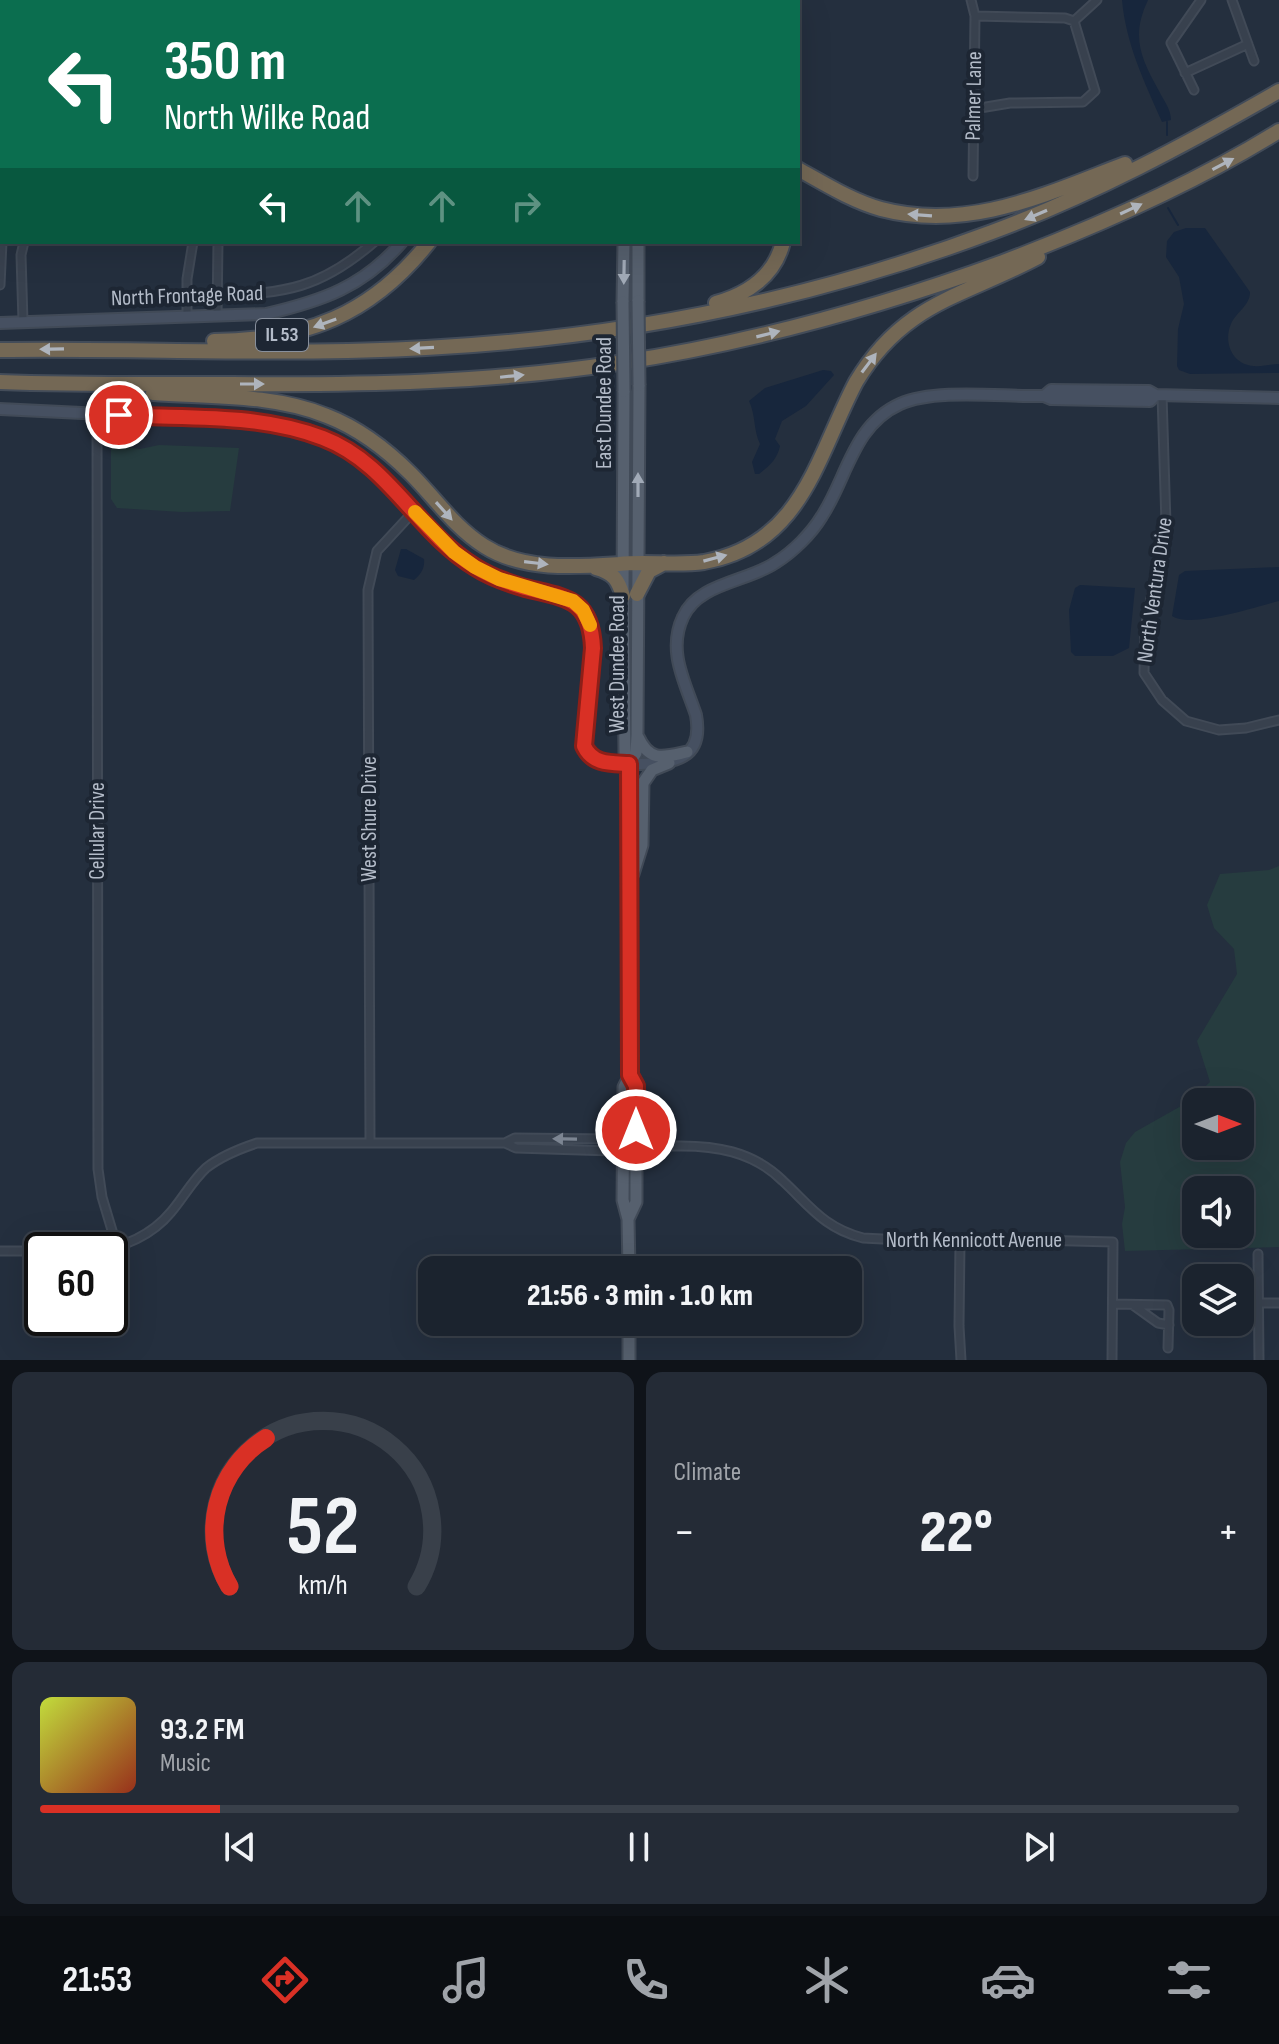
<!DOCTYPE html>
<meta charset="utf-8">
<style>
body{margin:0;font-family:"Sofia Sans Condensed",sans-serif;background:#242b36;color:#f1f3f6;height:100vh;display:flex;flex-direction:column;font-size:30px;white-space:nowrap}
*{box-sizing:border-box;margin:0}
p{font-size:26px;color:#a0a4aa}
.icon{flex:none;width:44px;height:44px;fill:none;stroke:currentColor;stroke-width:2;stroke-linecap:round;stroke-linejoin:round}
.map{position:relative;height:1360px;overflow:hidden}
.details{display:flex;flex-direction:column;gap:12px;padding:12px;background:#0f1319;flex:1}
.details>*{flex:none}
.top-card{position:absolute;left:0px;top:0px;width:800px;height:244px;box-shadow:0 8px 32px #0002,0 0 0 2px #39404a;background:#0b6e4f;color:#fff;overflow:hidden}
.needle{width:52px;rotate:90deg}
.controls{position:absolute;left:1182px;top:1088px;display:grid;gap:16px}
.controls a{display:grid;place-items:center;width:72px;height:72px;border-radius:16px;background:#1b232e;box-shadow:0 8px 32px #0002,0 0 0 2px #39404a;font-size:40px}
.speed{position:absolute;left:24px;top:1232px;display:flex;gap:16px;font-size:40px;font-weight:700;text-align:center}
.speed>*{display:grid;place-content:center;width:104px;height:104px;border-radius:50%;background:#1b232e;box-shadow:0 8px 32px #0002,0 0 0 2px #39404a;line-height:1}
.speed .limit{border:4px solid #111;border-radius:12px;background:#fff;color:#111}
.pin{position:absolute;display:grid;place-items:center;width:68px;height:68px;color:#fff;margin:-34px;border:4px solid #fff;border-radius:50%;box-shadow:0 2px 8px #0007}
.me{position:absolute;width:88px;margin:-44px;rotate:0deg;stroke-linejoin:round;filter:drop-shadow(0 0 6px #0008)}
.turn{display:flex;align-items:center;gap:28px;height:168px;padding:0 32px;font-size:36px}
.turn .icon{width:104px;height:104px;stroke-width:2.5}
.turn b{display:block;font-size:56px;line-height:68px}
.lanes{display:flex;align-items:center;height:76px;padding:0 32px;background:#0003;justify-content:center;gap:40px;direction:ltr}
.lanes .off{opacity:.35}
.big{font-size:60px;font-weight:800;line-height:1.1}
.details .tile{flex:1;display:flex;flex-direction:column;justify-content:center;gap:12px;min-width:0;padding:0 28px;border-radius:16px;background:#242b36}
.details .dial{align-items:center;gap:0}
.dial svg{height:208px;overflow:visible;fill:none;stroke:#39404a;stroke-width:7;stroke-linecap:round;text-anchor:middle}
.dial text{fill:#f1f3f6;stroke:none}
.song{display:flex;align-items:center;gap:24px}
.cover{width:96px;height:96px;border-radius:12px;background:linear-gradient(135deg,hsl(70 70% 55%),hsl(10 70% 35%))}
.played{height:8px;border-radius:4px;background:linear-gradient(90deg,#d93025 15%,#39404a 15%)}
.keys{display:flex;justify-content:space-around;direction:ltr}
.heat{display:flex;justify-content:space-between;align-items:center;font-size:44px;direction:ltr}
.details .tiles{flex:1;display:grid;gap:12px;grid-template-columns:1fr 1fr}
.tile:last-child{grid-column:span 2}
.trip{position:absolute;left:418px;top:1256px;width:444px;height:80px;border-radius:16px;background:#1b232e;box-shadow:0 8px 32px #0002,0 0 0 2px #39404a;font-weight:800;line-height:80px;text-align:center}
.tab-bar{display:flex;height:128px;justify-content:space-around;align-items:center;background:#0b0e12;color:#a0a4aa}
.tab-bar .icon{width:56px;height:56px}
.tab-bar .active{color:#d93025}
.tab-bar b{font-size:36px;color:#f1f3f6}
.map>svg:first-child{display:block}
</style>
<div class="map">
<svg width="1279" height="1360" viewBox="0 0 1279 1360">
<rect width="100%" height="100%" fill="#242f3e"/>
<path fill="#263c3f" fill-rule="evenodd" d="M159,445L239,448L230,511L182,512L117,508L111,499V449L114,446L140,449Z
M1279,866V1247L1125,1251L1122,1224L1125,1207L1120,1162L1126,1143L1135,1132L1190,1101L1210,1082L1197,1041L1237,974L1234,949L1214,928L1207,905L1220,874L1269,870ZM1196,1102H1240V1146H1196ZM1196,1190H1240V1234H1196Z"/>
<path fill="#17263c" d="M1122,0H1148C1131,36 1140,57 1159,91C1164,101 1171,109 1171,120L1162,122C1144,81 1126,44 1122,0Z
M1186,228H1205L1250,292C1250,306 1236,312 1231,324C1223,342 1232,365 1254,366C1262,367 1271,364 1279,364V373L1190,374L1179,370L1177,366L1178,329L1184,304L1179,277L1166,257L1167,241L1174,232Z
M823,370L831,371L834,375L806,406L782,421L775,439L780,446C777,460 769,466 759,474H755L752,462L760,444C753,429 756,416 749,401L765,388Z
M401,549H406L424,559C425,568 421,574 414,580L398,576L395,570Z
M1279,567V601C1255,607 1191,629 1172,616L1179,575L1185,571Z
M1080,585L1135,588L1129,648L1113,656H1075L1071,652L1069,610L1075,588Z"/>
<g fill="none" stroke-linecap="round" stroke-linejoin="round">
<path stroke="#17263c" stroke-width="2" d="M1167,122V135
M1168,208L1178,225"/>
<defs>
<path id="street" d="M198,0L199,2
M218,0V2
M394,0L395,2
M553,0V2
M971,0L975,16L973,176
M1232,0L1254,61
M1074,21L1097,0
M1185,73L1248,44
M1194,90L1171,43L1201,0
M974,109L1010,103L1083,102L1095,91L1074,21L1065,18L975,16
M0,152L2,153
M0,176L2,178
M0,285L2,242
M217,295C285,294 321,288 374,242
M187,316V279L193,242
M217,316L218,242
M23,322L21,255L24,242
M1162,395L1166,524L1145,628L1144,673L1162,700L1186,721L1219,730L1246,728L1279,720
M97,413L98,1169L102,1197L117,1247
M370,1142L368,590L377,551L414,511
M505,1143L515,1138L613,1139L624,1145
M960,1243L959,1326L961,1360
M94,1250C123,1249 153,1234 171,1212C183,1198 192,1181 206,1168C221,1156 239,1149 257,1143H505L516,1148L612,1151C632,1143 653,1146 674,1146C714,1145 753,1151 783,1181C810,1206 824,1228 863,1238L960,1243L1035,1240L1113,1242L1112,1360
M0,1251H42
M1258,1254L1259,1360
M1259,1303H1279
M1113,1304L1167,1305L1169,1310L1168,1348
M1133,1305L1158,1323L1169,1325"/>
<path id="secondary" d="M590,0L591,2
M0,323L266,314C322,301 363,287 402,242
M1044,396L1051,390L1149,391L1156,395L1279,398
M0,409L265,422L306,432L343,446L372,466L464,560L499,579L562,596L573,601L583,610L592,632L593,648L584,746C587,752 589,757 596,760C608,766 627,765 641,764C675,763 704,759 696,715C685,682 667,651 683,617C698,583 747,582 775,563C793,552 811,534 822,516C847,478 853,425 900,404C936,388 1003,397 1044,396L1051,399L1150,401L1156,395"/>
<path id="primary" d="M625,2V0
M638,2V0
M638,301V242
M623,302L624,242
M624,391L623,596L625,753L629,764L630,1075L624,1087L623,1200L628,1219L629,1270
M638,737C650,763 664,757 687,752
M629,764L636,753L637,735L639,385
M633,874L642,845L643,783L652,770L669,763
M628,1219L636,1202V1086L630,1075
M629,1322V1360"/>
<path id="highway" d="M798,169C825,184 852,201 881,209C968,232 1046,194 1125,164
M716,303C748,294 775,275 783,242
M214,341C306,340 371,315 429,242
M0,350C142,348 285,356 426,348C619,338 811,300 992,232C1092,195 1187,144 1279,91
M0,382C78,385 155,384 233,384C361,385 490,383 618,363C750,343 877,308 1003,262C1098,226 1192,185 1279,131
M153,393C209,397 274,394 327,416C358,428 387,450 411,474C435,498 454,527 484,546C523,571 575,567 619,564C647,561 676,566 704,562C802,545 817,456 856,382C904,302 963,297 1038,257
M596,568C614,573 618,580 623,596
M637,594L649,571L664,563"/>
</defs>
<use href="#street" stroke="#414a57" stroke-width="11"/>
<use href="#secondary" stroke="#414a57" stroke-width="14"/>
<use href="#primary" stroke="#414a57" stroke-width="15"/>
<use href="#highway" stroke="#434c59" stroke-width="18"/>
<use href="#street" stroke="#38414e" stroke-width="7"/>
<use href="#secondary" stroke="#465061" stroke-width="10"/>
<use href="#primary" stroke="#56606e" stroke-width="11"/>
<use href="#highway" stroke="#746855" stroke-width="14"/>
<defs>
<path id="primary-bridge" d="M638,301L639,385
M623,302L624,391"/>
</defs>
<use href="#primary-bridge" stroke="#414a57" stroke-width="15" stroke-linecap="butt"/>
<use href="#primary-bridge" stroke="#56606e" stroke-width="11"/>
</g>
<defs><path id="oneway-solid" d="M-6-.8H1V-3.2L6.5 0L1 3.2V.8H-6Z" transform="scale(2)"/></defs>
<g fill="#aeb4bd">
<use href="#oneway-solid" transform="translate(1223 164) rotate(-28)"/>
<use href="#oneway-solid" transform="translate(1131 209) rotate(-25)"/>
<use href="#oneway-solid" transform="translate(920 215) rotate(-176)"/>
<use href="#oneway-solid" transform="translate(1036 215) rotate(157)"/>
<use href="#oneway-solid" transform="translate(325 323) rotate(160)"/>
<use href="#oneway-solid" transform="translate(768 334) rotate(-14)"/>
<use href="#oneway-solid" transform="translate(422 348) rotate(177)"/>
<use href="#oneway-solid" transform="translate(52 349) rotate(179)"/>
<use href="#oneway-solid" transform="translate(869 363) rotate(-53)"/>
<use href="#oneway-solid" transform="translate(512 376) rotate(-6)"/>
<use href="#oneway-solid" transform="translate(252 384)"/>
<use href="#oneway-solid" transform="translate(444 511) rotate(48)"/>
<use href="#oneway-solid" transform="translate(715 558) rotate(-15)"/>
<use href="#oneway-solid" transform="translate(536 563) rotate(7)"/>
</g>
<g fill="#a1aab7">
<use href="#oneway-solid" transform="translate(624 272) rotate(91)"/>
<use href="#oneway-solid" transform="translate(638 485) rotate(-90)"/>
</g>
<use fill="#7c8592" href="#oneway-solid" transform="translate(565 1139) rotate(-179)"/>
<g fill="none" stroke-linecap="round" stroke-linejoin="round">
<defs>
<path id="route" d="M119,415C187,419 259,413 323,438C389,463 417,532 475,567C490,577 508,583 525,588C566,598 591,598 593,648L584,746C593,765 611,763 629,764L630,1075L636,1086V1130"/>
</defs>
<use href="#route" stroke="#8d1f18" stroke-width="20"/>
<use href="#route" stroke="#d93025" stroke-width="14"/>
<path stroke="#f59e0b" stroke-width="14" d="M415,512L454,552L475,567L499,579L573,601L583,610L590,625"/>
</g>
<g text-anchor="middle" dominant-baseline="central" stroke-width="8" stroke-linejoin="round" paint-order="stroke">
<rect fill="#1d2633" stroke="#878f9c" stroke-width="2" x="256" y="319" width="52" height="32" rx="6"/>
<g font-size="20" font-weight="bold" fill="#b4bcc9">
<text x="282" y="335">IL 53</text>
</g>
<g font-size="22" fill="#b4bcc9" stroke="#1d2633">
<text transform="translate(974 96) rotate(-89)">Palmer Lane</text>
<text transform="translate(187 296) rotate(-2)">North Frontage Road</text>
<text transform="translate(604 403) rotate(-90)">East Dundee Road</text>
<text transform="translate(1155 590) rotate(-82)">North Ventura Drive</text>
<text transform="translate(617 664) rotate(-90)">West Dundee Road</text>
<text transform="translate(369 819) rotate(-90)">West Shure Drive</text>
<text transform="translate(97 831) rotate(-90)">Cellular Drive</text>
<text x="974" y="1240">North Kennicott Avenue</text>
</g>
</g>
</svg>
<div class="controls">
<a><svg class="needle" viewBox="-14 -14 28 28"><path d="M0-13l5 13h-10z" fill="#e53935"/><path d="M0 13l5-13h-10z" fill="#a0a4aa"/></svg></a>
<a><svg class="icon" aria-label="sound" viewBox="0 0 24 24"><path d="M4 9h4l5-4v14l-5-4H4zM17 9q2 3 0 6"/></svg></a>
<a><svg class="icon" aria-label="layers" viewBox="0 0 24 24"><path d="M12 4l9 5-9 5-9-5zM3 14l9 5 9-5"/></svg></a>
</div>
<div class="speed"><div class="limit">60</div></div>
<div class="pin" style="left:119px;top:415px;background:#d93025"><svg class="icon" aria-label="arrive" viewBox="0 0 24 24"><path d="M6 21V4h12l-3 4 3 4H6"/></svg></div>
<svg class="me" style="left:636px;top:1130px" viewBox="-20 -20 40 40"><circle r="17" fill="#d93025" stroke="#fff" stroke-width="3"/><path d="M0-11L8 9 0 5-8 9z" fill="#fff"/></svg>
<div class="trip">21:56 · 3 min · 1.0 km</div>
<div class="top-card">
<div class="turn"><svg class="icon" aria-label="left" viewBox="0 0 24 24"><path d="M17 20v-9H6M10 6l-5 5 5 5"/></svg><div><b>350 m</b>North Wilke Road</div></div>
<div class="lanes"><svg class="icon" aria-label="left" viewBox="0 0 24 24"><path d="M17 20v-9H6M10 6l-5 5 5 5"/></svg><svg class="icon off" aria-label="ahead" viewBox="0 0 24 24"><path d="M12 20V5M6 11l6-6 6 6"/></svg><svg class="icon off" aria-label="ahead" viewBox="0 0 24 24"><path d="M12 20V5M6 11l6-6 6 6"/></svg><svg class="icon off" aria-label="right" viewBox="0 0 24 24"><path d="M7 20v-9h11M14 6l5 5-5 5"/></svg></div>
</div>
</div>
<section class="details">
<div class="tiles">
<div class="tile dial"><svg viewBox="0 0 100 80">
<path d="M14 69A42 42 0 1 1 86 69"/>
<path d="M14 69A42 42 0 0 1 28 12" stroke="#d93025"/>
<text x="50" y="56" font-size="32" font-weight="700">52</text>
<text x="50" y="72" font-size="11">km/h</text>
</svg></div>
<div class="tile"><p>Climate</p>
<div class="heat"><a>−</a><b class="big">22°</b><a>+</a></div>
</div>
<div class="tile">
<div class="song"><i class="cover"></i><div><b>93.2 FM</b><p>Music</p></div></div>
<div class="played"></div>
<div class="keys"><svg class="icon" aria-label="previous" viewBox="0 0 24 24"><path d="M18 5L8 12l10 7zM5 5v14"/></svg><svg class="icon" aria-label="pause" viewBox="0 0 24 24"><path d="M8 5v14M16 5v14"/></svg><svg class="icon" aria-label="next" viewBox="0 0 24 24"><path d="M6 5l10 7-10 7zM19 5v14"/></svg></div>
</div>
</div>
</section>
<nav class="tab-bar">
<b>21:53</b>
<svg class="icon active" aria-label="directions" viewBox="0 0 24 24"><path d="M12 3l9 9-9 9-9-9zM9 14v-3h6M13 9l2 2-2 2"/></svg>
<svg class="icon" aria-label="music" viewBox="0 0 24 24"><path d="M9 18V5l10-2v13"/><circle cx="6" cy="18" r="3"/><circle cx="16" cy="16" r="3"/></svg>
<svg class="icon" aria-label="phone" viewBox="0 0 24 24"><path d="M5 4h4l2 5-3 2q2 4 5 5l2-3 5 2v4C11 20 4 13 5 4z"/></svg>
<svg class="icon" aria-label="climate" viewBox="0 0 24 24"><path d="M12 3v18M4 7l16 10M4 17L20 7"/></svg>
<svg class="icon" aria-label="car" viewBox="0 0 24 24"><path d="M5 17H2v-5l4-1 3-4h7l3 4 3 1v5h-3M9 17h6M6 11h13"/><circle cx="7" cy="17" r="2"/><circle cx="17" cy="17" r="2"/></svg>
<svg class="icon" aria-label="filters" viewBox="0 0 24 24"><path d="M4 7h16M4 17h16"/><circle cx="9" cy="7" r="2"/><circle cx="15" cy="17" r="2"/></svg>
</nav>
